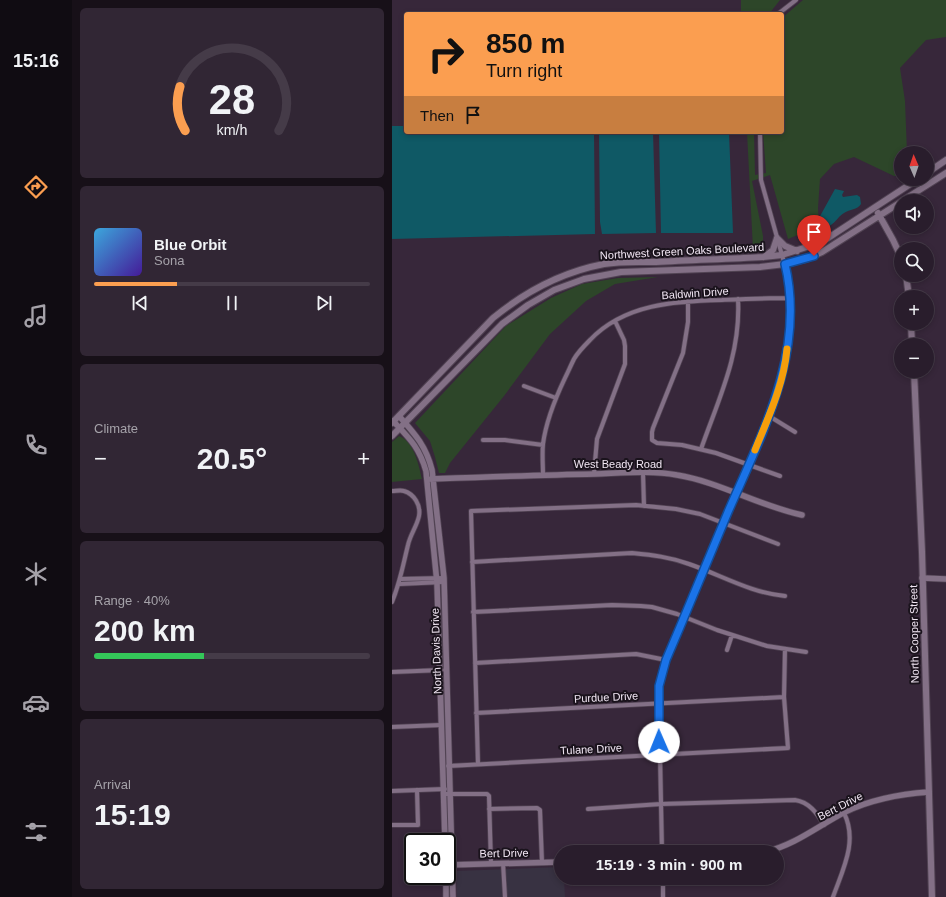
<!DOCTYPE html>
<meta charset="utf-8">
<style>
body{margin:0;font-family:Arial,sans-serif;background:#312634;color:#f1f3f6;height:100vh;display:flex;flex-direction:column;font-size:15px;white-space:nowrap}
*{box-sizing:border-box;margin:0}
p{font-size:13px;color:#a5a2a9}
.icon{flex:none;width:22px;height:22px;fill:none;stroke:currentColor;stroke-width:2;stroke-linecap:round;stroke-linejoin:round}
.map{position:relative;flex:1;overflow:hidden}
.details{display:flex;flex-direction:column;gap:8px;padding:8px;background:#171018;width:320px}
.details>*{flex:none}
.guide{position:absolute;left:12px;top:12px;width:380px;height:122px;border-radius:4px;box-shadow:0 2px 6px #0003,0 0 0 1px #453b48;background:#fb9e50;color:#111;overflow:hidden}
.needle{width:26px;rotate:358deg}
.buttons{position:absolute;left:502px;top:146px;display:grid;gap:8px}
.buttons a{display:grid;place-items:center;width:40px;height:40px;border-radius:50%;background:#291d2c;box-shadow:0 2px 6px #0003,0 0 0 1px #453b48;font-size:20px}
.speed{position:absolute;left:12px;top:833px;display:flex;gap:8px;font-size:20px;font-weight:700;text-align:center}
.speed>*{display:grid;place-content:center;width:52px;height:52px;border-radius:50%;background:#291d2c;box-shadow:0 2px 6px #0003,0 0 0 1px #453b48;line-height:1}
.speed .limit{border:2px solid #111;border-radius:6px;background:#fff;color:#111}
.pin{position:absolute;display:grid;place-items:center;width:34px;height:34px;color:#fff;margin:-41px -17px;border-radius:50% 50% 50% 0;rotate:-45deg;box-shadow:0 0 4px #0007}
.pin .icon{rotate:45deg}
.me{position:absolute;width:44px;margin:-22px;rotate:359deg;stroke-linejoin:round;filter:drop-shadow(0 0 3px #0008)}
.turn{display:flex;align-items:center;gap:14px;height:84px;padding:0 16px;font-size:18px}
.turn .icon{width:52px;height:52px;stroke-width:2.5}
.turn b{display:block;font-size:28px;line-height:34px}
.then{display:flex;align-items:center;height:38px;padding:0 16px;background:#0003;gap:8px;font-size:15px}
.big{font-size:30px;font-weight:700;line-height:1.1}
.details .widget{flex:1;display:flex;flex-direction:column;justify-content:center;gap:6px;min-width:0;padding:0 14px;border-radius:6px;background:#312634}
.details .dial{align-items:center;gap:0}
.dial svg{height:104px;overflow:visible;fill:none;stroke:#453b48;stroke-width:7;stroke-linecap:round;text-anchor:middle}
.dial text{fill:#f1f3f6;stroke:none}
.song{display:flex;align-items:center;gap:12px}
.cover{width:48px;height:48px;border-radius:6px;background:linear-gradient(135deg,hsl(200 70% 55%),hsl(260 70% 35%))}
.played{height:4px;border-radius:2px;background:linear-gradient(90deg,#fb9e50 30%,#453b48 30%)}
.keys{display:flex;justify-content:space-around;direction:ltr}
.heat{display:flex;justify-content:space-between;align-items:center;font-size:22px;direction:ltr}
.charge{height:6px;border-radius:3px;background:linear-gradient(90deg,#34c759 40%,#453b48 0)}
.trip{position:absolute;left:162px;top:845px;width:230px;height:40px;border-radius:20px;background:#291d2c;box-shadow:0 2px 6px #0003,0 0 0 1px #453b48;font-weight:700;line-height:40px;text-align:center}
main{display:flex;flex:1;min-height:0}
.dock{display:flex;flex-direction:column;width:72px;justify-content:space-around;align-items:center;background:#100c12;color:#a5a2a9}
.dock .icon{width:28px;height:28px}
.dock .active{color:#fb9e50}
.dock b{font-size:18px;color:#f1f3f6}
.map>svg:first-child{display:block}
</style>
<main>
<nav class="dock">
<b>15:16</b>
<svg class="icon active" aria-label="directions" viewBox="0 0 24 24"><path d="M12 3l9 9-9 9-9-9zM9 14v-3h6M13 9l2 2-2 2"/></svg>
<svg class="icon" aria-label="music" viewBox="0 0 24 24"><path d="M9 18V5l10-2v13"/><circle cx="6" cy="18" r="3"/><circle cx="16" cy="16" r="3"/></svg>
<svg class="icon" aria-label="phone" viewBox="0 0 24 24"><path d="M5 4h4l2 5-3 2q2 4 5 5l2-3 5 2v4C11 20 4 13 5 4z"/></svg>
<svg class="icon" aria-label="climate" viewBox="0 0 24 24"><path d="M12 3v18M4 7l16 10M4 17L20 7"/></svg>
<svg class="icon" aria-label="car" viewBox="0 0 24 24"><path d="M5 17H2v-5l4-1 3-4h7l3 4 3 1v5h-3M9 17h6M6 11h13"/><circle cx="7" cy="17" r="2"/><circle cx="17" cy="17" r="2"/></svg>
<svg class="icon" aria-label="filters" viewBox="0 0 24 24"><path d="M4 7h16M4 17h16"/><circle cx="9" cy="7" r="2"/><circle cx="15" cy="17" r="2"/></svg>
</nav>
<section class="details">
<div class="widget dial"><svg viewBox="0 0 100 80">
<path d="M14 69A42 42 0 1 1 86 69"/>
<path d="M14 69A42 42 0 0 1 10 35" stroke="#fb9e50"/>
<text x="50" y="56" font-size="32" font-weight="700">28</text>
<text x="50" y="72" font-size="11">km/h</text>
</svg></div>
<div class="widget">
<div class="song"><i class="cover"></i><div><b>Blue Orbit</b><p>Sona</p></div></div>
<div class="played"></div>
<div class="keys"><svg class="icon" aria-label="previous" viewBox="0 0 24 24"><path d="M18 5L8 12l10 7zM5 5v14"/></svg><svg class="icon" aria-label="pause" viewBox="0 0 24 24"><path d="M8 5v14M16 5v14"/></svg><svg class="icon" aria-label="next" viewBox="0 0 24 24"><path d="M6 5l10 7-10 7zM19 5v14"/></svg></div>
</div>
<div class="widget"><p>Climate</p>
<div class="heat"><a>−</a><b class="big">20.5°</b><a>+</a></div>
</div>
<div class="widget"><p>Range · 40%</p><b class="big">200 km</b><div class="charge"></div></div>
<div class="widget"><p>Arrival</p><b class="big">15:19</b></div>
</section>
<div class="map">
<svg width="554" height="897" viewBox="0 0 554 897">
<rect width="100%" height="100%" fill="#37273a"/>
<path fill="#383242" d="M169,867V878H172L173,897H65L64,871Z"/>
<path fill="#2d4629" d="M349,0H388L377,14H349Z
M411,0H554V37L534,40L508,68L513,101L515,153H509V176H502L462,157L442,164L428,179L426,208L427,226L396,239L378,175L360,181L371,236V248L361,249L355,132H362L363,175L374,173L371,132H390V71L392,67L390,44V18Z
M266,277L223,284L194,301L158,334L112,396L58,463L53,473H47L43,457L38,441L23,423L114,326L159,298L190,284L226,278Z
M7,436C22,441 27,466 30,479L0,482V442Z"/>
<path fill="#0f5965" d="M0,126H14V132H202L203,234L0,239Z
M207,132H261L264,233L210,234L208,222Z
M267,132H337L341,233H269Z
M443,189L452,191L450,195L451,197L465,195L468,197L469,204C465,210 458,209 452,213C445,217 443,225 434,227L429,223L427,218Z"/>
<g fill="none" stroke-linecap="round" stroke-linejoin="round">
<defs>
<path id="minor" d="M386,14L404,0
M296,300V322L291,353L261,428L260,432V440L265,443L290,445L324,453L388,476
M132,386L164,398
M377,416L403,432
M91,440H113L151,445
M309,449C327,398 349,354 346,299
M251,473L252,506
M202,474L205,439L233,364V346L232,340L223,321
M151,475C151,465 150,454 151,444C154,421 163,399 173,378C176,372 179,365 182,359C186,352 192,346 198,340C232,304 283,301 330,300C353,299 375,298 397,298
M0,491C4,491 9,490 12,491C22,494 29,505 27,516C25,526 18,535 16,545C11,565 8,583 0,602
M80,562L240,553C260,555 278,557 297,564C329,575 359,593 393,596
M9,579L52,578
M7,584L52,582
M81,612L220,605L249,606L260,607L285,614L325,630L375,646L414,652
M335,650L340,635
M83,663L244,654L274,660
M0,672L50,670
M84,713L392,697
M0,727L49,725
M86,764L79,511L244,505L284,509L308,514L386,544
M56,766L396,748L392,697L393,649
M0,791L53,789
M51,794H95L97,796L99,864
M97,809L145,808L148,810L150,863
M196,809L269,804L403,800C417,802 425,813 432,825
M0,825H26L25,790
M270,852L267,704C267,688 270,675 274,660L377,416L385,394L394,362L398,314L395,273L369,180L368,132
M111,863L113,897
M271,878V897
M441,897C451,869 466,841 452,813"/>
<path id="tertiary" d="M7,416C23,434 34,446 40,470L52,578L61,897
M1,421C18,439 27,447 34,471L45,583L53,842
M39,479C94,477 148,475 203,474C230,473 259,470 285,475C328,482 367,506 410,515
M530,578L554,579
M373,852C403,845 426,826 453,812C480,799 508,794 537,792
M55,865L169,862
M54,876V897"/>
<path id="secondary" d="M535,173L554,160
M510,201L554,173
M486,213L501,240L509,257
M385,238L393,246L405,251
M372,257L381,250L385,238
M514,275L517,297
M519,323L520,345
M522,371L530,552L540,897
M0,423L101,318C134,291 170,272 212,264C229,261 247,262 264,262C300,260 336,259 371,257L390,255L430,242L526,179
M0,436L110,324L136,305L162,290L192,279L229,272L368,267L393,264L414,259L430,252L509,202"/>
</defs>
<use href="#minor" stroke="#514353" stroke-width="5.5"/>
<use href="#tertiary" stroke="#514353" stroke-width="7"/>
<use href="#secondary" stroke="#514353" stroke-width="8"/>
<use href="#minor" stroke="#837086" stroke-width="4"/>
<use href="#tertiary" stroke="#837086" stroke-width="5.5"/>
<use href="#secondary" stroke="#837086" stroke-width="6"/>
</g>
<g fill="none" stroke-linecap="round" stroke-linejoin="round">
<defs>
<path id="route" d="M267,742V686L274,660C295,611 315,562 336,512C370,434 414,352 393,264L422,256"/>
</defs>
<use href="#route" stroke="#114b97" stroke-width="10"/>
<use href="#route" stroke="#1a73e8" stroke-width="7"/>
<path stroke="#f59e0b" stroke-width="7" d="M363,450C376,418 392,384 395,349"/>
</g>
<g text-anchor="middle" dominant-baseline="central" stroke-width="4" stroke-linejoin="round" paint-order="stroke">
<g font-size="11" fill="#f1e6f3" stroke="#1a131c">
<text transform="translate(290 251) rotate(-3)">Northwest Green Oaks Boulevard</text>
<text transform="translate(303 293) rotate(-4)">Baldwin Drive</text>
<text x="226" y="464">West Beady Road</text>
<text transform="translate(522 634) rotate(-91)">North Cooper Street</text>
<text transform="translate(44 651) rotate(-92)">North Davis Drive</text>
<text transform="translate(214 697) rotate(-3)">Purdue Drive</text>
<text transform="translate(199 749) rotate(-3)">Tulane Drive</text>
<text transform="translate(448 806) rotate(-27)">Bert Drive</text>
<text transform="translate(112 853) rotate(-1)">Bert Drive</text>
</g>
</g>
</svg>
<div class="buttons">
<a><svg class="needle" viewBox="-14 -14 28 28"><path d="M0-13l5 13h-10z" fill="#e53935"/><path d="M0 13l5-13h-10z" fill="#a5a2a9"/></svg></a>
<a><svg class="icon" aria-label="sound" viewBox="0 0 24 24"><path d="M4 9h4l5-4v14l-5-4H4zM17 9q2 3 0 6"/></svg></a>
<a><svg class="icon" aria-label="search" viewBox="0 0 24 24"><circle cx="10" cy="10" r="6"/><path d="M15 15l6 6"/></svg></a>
<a>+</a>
<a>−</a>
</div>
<div class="speed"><div class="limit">30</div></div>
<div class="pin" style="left:422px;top:256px;background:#d93025"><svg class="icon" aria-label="arrive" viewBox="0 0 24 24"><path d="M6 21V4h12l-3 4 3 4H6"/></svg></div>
<svg class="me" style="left:267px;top:742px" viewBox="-20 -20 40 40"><circle r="19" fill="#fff"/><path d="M0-13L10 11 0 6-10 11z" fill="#1a73e8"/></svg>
<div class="trip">15:19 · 3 min · 900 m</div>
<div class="guide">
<div class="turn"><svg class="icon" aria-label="right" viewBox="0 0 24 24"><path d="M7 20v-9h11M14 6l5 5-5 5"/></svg><div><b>850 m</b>Turn right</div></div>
<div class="then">Then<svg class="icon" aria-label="arrive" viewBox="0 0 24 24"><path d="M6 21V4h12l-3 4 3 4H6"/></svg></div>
</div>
</div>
</main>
